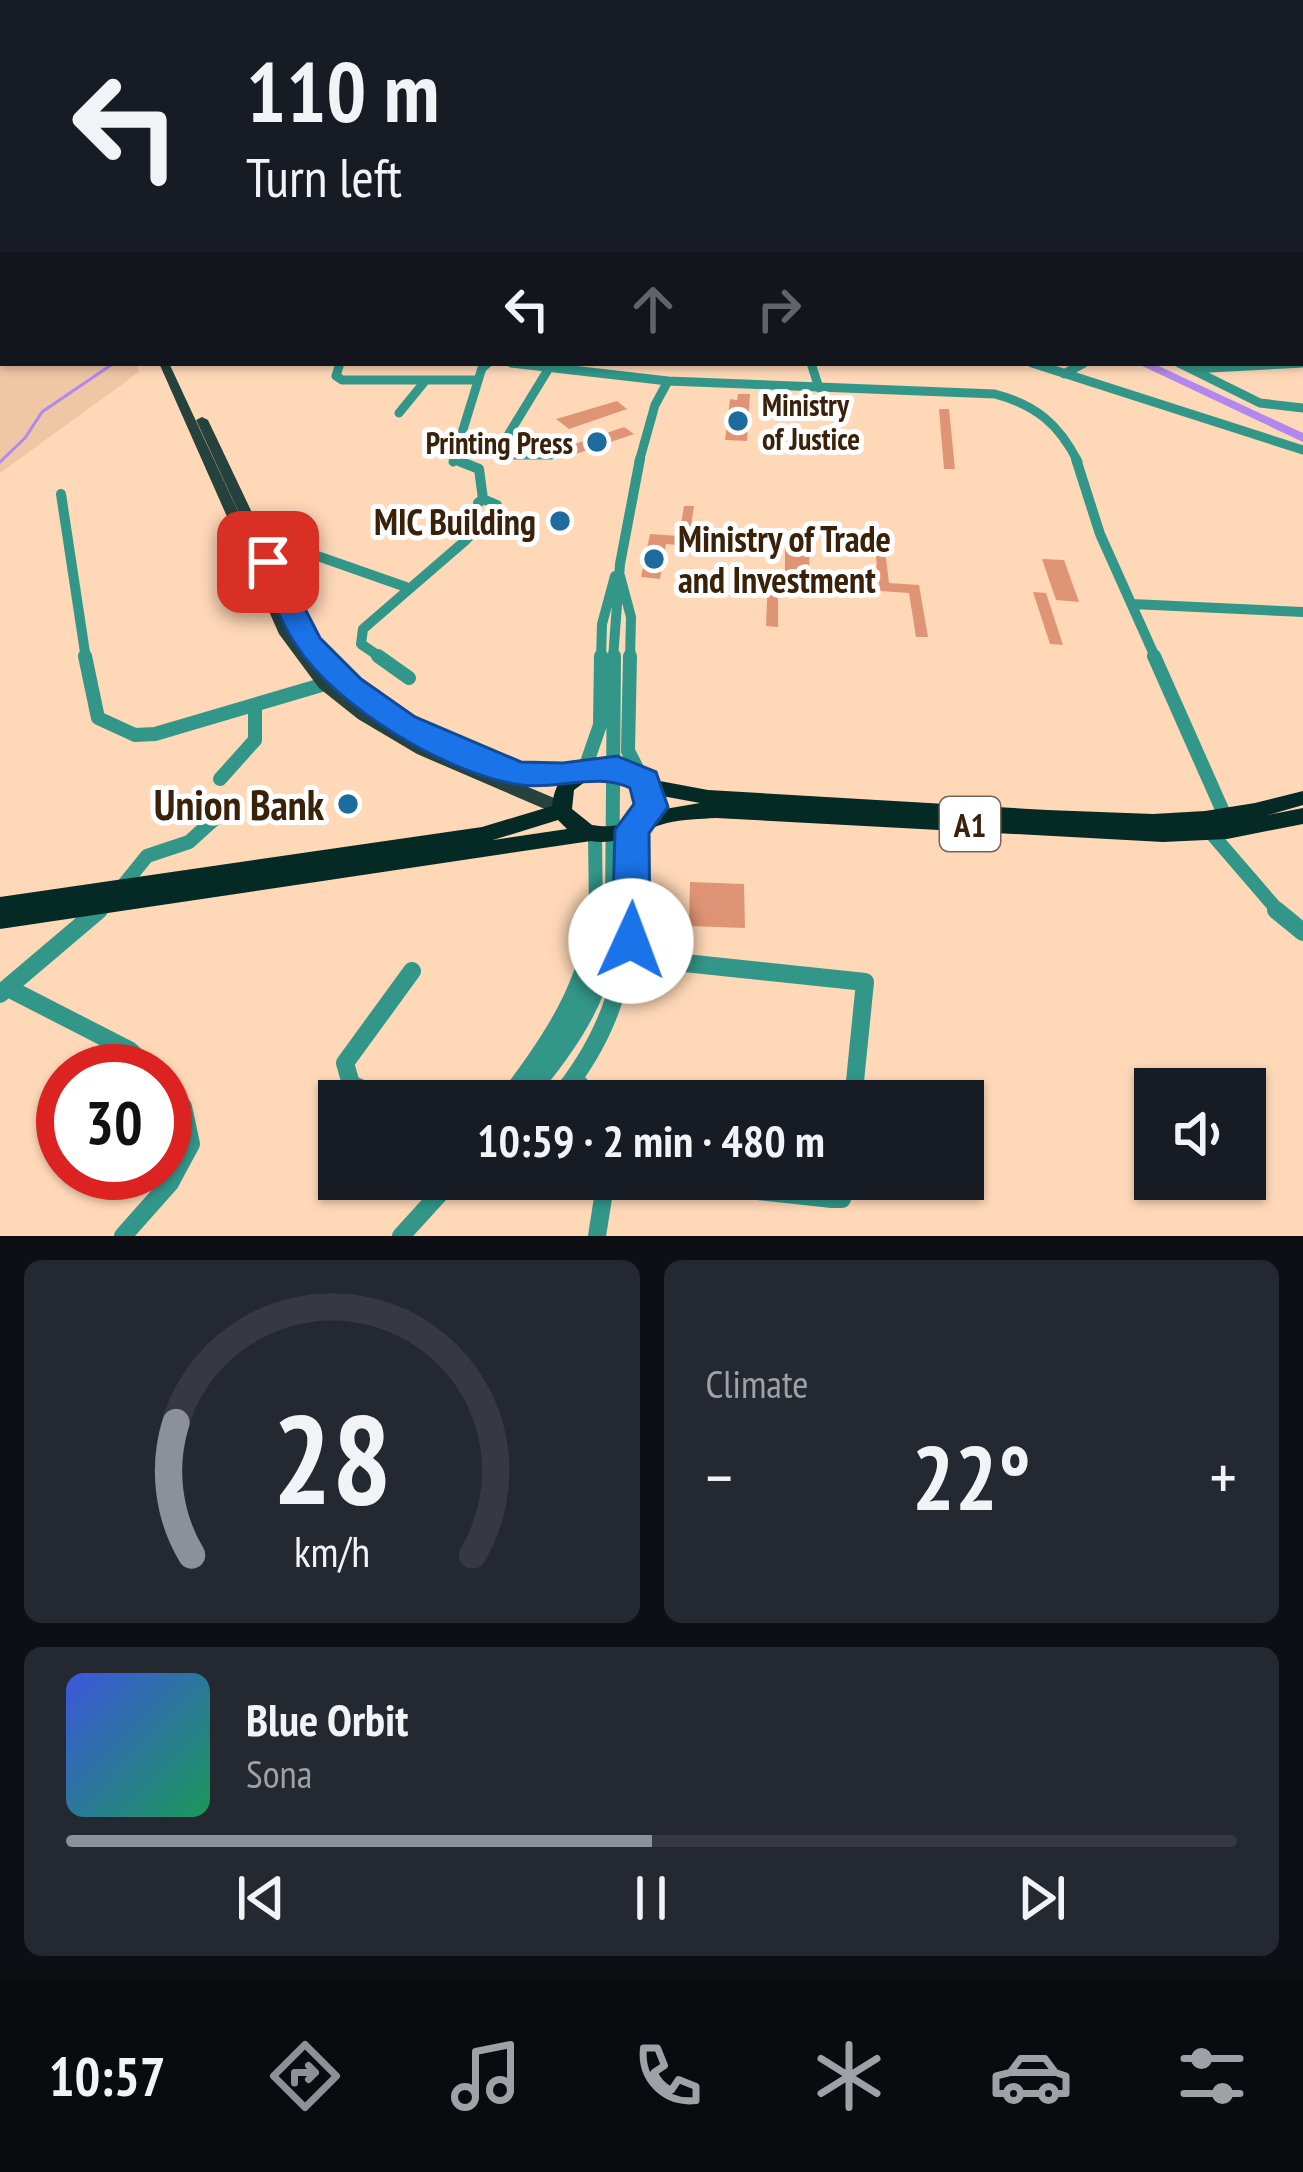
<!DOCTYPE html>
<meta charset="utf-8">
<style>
body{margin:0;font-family:"PT Sans Narrow",sans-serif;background:#242831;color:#f1f3f6;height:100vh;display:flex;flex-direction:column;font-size:45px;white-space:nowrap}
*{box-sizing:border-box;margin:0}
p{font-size:39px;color:#9ea1a6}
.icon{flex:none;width:66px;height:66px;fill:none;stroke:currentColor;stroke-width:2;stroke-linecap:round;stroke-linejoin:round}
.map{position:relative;height:1236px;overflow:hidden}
.drawer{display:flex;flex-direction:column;gap:24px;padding:24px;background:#0d0f14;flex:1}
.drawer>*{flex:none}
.banner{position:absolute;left:0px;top:0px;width:1305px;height:366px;box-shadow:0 3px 9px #0004;background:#171b24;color:#f1f3f6;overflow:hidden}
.fabs{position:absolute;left:1134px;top:1068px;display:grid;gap:24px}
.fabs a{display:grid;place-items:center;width:132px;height:132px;border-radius:0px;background:#171b24;box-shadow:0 3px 9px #0004;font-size:60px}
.speed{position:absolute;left:36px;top:1044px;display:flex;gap:24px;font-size:60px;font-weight:700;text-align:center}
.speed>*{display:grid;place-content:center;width:156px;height:156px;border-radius:50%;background:#171b24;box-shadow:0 3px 9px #0004;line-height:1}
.speed .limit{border:18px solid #d22;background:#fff;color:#111}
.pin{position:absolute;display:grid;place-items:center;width:102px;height:102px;color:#fff;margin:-51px;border-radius:24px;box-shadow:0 6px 18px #0006}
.me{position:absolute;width:132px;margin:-66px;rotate:2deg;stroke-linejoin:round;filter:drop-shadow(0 0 9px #0008)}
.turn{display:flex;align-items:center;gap:42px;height:252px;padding:0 48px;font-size:54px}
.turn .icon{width:156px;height:156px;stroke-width:2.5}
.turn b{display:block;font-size:84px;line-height:102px}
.lanes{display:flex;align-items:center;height:114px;padding:0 48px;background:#0003;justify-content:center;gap:60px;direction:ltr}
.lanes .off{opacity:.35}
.big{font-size:90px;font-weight:700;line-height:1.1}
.drawer .card{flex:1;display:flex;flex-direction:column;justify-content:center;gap:18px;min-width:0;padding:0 42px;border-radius:18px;background:#242831}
.drawer .dial{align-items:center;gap:0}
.dial svg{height:312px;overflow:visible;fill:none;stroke:#363941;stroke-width:7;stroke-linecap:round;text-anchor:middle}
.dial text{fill:#f1f3f6;stroke:none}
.song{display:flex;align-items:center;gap:36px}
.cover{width:144px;height:144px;border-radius:18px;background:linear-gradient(135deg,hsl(230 70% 55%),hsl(150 70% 35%))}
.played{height:12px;border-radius:6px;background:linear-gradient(90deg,#8c9099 50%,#363941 50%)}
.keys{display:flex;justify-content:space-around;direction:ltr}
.heat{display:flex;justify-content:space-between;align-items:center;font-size:66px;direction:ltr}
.drawer .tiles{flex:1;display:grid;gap:24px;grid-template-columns:1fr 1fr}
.card:last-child{grid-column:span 2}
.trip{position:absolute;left:318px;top:1080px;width:666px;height:120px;border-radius:0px;background:#171b24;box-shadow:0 3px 9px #0004;font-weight:700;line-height:120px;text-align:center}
.tabs{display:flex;height:192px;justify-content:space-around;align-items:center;background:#090b0e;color:#9ea1a6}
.tabs .icon{width:84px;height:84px}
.tabs .selected{color:#8c9099}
.tabs b{font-size:54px;color:#f1f3f6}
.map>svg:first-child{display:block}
</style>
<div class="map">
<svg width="1303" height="1236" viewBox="0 0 1303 1236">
<rect width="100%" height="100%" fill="#ffd8b8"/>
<path fill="#f0c7a5" d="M0,216L3,363H136L139,372L0,473Z"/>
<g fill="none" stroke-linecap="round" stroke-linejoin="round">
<path stroke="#b288ee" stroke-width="3" d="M0,462L25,438L42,412L114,363"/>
<path fill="#b288ee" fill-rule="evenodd" d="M1136,363H1152L1303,433V442Z"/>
</g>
<path fill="#e09476" d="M738,394H750L747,441L725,440L730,399L737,400Z
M617,401L627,409L569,429L556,419Z
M939,409H949L955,469H944Z
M624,427L634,434L570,456L560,449Z
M684,506H694L688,546L666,544L660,579L641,577L650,534L679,536Z
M785,543L809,545L810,588L778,586V627L766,626L768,577L785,578Z
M875,549L885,550L889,583L919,585L928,637H916L909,593L880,591L878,574L870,573L869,566H877Z
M1042,559L1064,560L1079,602L1056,600Z
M1033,592L1046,593L1063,645L1050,644Z
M690,882L744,884L745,928L689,926Z"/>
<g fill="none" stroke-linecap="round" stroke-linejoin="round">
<path stroke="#329789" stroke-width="9" d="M340,363L336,376L342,380H478
M511,363L668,381L995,394C1036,405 1059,424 1078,462
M811,363L819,388
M1032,363L1303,450
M1179,363L1260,403L1303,408
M549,368L502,445L513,455H551
M1192,369L1303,363
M1064,374L1084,363
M399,413L426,380
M453,462L482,368L488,363
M639,462L655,405L668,381"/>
<path stroke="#329789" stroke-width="10" d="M454,459L479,469L483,499L478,503
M1076,459L1100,534L1156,659
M61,494L86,659
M249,532L406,587
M620,576L631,617L630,659
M1132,604L1303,612
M383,659L361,644L363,629L466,540L497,505L483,499
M601,659L602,624L615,576
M613,659L620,564L640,459"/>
<path stroke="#329789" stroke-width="14" d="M85,656L98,718L135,735L155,734L325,684
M378,656L409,678
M630,656L628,751L642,778
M1154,656L1225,816
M584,771L600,725L601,656
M220,779L255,740V706
M1211,833L1280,913
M595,835L596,913
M122,887L147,856L189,842L220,814
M95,913L104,905
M612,913L614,656
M629,913L632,829"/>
<path stroke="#329789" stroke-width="18" d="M1276,910L1303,932
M628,957L865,982L853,1101
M8,988L129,1050L152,1071
M0,994L99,910
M576,1080L593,1101
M389,1101L351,1084L345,1063L412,971
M506,1101C550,1042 591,985 596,910
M522,1101C571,1044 610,988 612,910
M556,1101C605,1042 625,986 630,910
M644,1179L832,1199H842L845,1179
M123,1236L170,1183L191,1144L183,1107L165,1083
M401,1236L453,1179
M597,1236L606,1179"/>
<path fill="#26423d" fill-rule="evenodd" d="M0,205H3V209H0Z
M1302,336H1303V343H1302Z
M159,363H169L270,580L196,420L202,417L208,420L303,620L325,651L354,681L388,708L425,731L464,750L499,761L540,767L586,768L589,773L586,778L580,779L540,780L488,770L566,803L569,808L566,813L560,815L554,813L417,754L358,719L319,688L279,634ZM289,622C310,652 332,680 360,704C332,681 304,655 289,622Z"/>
<path fill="#052a25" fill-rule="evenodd" d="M604,761L639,767L649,779L708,790L1047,810L1153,814L1205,811L1255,803L1303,791V805L1268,815L1303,808V824L1227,839L1163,842L716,818C700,819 683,819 667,823C641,830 618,846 591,841L0,929V897L482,827L552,806C556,773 573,765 604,761ZM613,775L625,777L642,797C635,824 619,829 592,825L572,809L574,790L593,776ZM662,796L700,803L659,810ZM558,820L567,829L493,840Z"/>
</g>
<linearGradient id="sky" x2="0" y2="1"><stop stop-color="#92a2ea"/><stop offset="0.52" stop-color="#ffeddf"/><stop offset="1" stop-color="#ffeddf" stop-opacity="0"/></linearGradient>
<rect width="1303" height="360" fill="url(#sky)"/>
<path fill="#1a73e8" stroke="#114b97" stroke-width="3" d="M268,554L281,562L320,638L361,679L415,717L521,762L563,763L617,756L656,772L668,807L649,833L650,941L644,952L631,957L618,952L612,941L615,830L634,804L630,788C598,772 557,790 521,785C448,775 336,707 296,645C279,620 268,589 255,562Z"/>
<g fill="#1c6c9e" stroke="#fff" stroke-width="4.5">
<circle cx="738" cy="421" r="12"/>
<circle cx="597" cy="442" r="12"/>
<circle cx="560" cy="521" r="12"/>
<circle cx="654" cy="559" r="12"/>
<circle cx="348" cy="804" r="12"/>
</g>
<g text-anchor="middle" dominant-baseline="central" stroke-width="10" stroke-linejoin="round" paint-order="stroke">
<g font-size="30" font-weight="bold" fill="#39210a" stroke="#fff" text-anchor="start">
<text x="762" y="404">Ministry<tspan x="762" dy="34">of Justice</tspan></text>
<text x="573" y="442" text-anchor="end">Printing Press</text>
</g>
<rect fill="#fff" stroke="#746454" stroke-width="3" x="940" y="797" width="60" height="54" rx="9"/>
<g font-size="33" font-weight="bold" fill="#39210a">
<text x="970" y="824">A1</text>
</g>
<g font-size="36" font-weight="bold" fill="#39210a" stroke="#fff" text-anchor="end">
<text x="536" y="521">MIC Building</text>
<text x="678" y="538" text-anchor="start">Ministry of Trade<tspan x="678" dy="41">and Investment</tspan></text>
</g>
<g font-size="42" font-weight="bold" fill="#39210a" stroke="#fff" text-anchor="end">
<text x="324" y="804">Union Bank</text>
</g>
</g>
</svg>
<div class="fabs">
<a><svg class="icon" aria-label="sound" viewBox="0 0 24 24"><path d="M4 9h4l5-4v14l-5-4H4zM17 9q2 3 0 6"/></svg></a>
</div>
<div class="speed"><div class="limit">30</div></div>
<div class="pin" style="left:268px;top:562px;background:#d93025"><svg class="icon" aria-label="arrive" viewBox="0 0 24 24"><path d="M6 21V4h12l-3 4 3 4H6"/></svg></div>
<svg class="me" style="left:631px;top:941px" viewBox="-20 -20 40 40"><circle r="19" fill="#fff"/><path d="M0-13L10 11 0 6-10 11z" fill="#1a73e8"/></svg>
<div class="trip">10:59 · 2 min · 480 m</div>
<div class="banner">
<div class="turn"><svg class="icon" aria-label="left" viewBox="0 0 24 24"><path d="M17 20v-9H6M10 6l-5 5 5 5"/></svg><div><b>110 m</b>Turn left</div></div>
<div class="lanes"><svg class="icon" aria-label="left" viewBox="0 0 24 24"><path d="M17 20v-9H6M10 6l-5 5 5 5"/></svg><svg class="icon off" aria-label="ahead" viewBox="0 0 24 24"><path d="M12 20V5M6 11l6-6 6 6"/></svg><svg class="icon off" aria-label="right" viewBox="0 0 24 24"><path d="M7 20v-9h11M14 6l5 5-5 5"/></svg></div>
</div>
</div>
<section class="drawer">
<div class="tiles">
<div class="card dial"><svg viewBox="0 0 100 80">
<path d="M14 69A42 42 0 1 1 86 69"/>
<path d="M14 69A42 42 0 0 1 10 35" stroke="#8c9099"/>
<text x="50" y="56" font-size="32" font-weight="700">28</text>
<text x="50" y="72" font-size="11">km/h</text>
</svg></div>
<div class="card"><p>Climate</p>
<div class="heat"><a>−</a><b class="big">22°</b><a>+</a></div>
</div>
<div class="card">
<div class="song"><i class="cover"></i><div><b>Blue Orbit</b><p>Sona</p></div></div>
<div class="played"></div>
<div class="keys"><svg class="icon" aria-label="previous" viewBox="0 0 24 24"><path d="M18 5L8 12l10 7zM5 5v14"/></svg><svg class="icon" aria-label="pause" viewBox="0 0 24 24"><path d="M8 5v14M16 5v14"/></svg><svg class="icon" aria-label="next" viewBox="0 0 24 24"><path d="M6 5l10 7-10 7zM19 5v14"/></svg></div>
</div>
</div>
</section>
<nav class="tabs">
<b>10:57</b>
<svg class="icon selected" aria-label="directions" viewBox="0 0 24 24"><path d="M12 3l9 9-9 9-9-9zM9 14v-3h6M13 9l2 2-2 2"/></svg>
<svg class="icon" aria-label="music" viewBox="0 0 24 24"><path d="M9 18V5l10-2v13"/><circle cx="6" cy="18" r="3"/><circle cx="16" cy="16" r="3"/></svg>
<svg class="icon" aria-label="phone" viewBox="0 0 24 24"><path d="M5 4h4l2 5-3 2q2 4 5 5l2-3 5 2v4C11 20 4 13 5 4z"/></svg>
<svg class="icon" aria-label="climate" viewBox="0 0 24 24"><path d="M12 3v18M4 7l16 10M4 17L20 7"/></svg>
<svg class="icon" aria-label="car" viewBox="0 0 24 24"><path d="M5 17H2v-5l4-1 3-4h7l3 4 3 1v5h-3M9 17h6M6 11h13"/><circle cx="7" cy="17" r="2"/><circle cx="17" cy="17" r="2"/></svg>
<svg class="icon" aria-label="filters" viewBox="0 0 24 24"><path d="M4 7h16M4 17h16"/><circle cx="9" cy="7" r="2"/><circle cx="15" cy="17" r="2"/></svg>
</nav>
